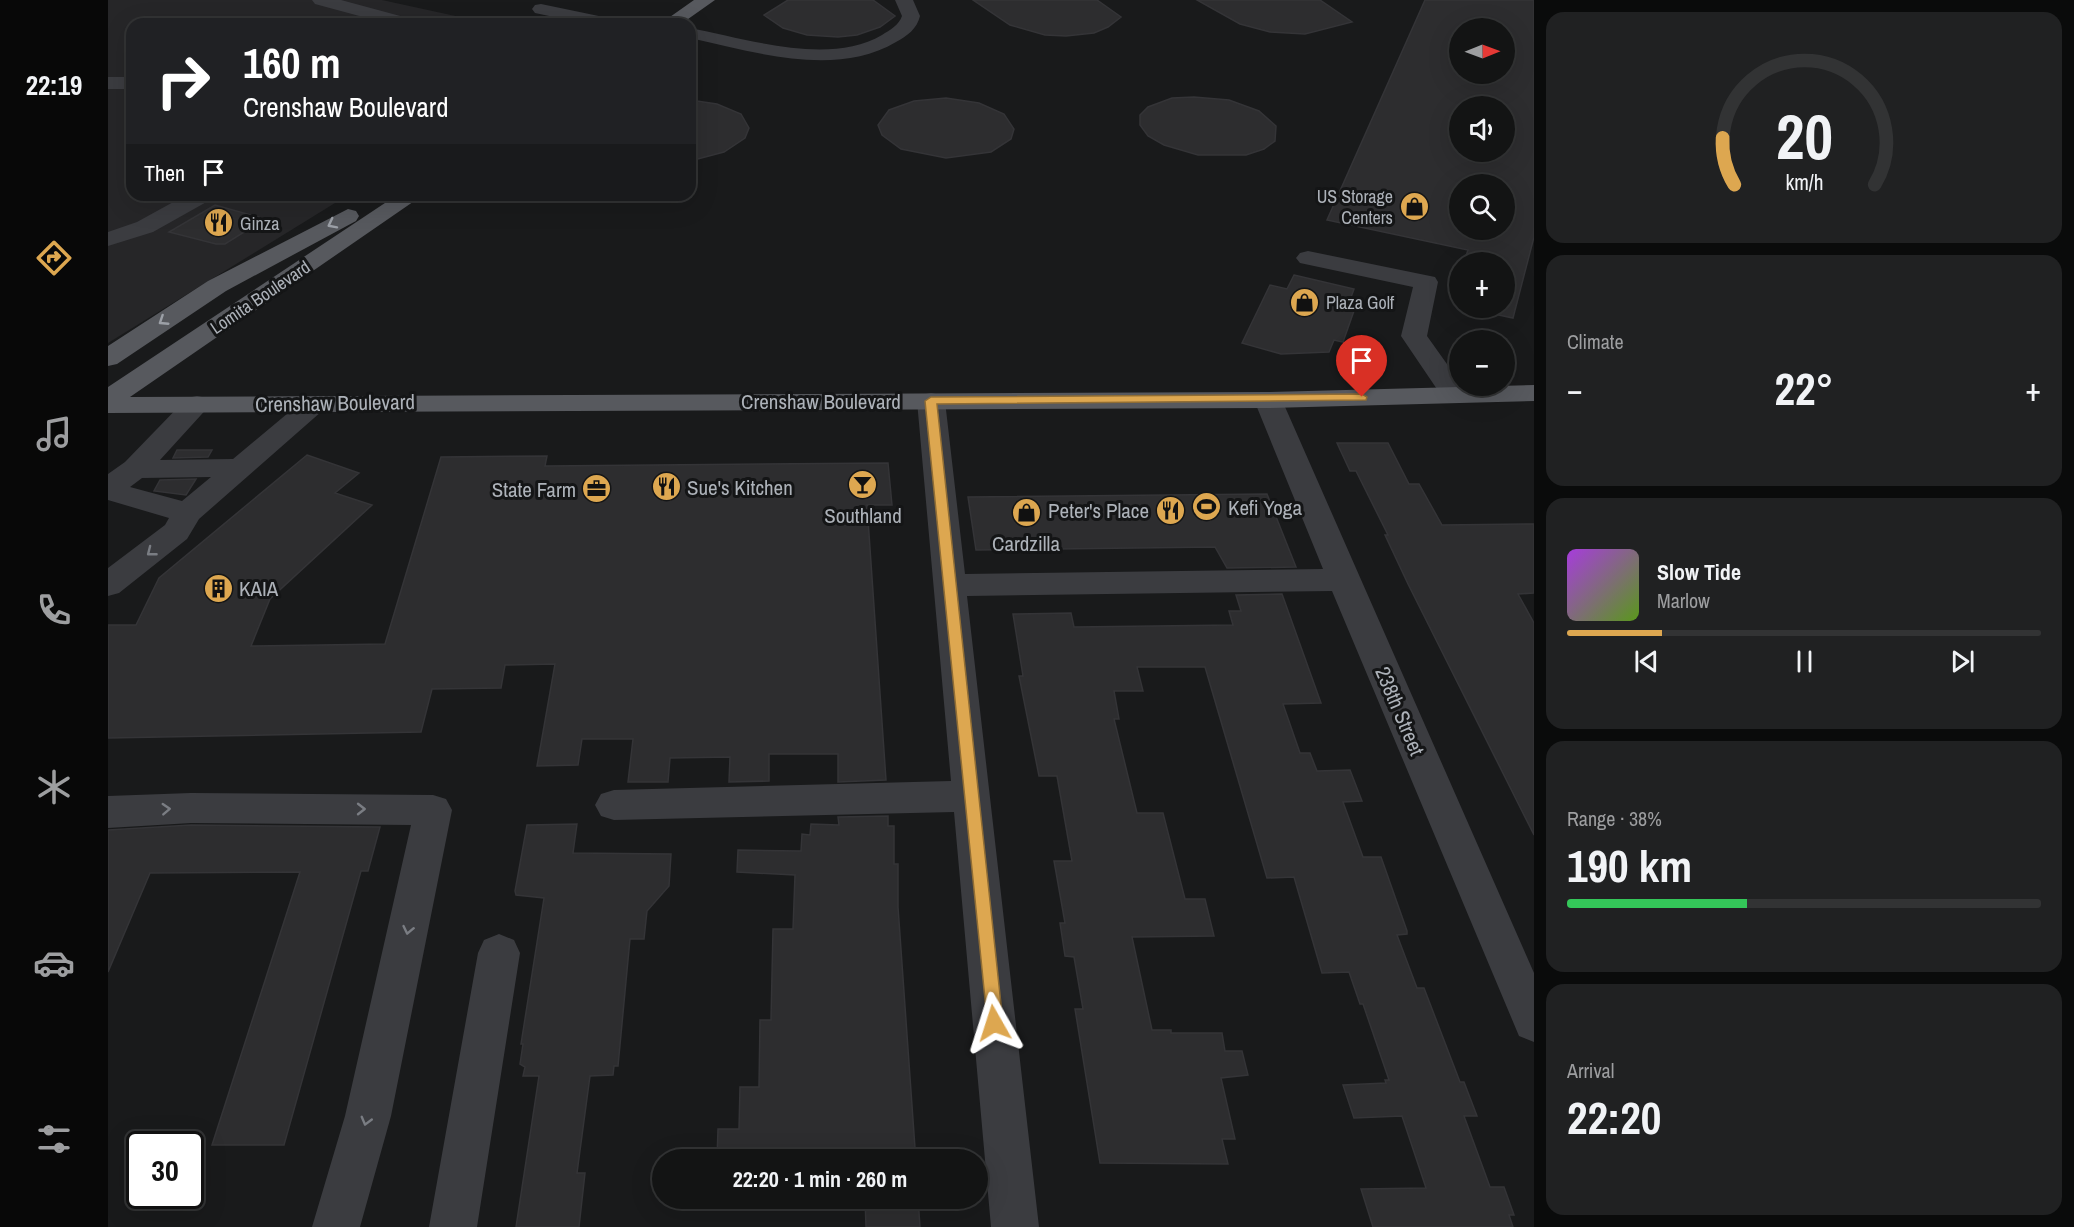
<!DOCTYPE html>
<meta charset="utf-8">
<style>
body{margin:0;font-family:"Archivo Narrow",sans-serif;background:#202122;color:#f1f3f6;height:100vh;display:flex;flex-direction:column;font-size:22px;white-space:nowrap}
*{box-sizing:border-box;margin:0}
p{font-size:20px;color:#9d9ea0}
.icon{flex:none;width:33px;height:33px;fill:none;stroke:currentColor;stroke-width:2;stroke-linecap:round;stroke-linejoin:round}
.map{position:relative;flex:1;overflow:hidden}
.details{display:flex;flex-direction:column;gap:12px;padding:12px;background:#0a0b0b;width:540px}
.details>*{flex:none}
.guide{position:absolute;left:18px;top:18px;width:570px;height:183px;border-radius:18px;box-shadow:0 6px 24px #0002,0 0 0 2px #323334;background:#202124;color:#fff;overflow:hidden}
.needle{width:39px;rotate:89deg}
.controls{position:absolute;left:1341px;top:18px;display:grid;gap:12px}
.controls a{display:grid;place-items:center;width:66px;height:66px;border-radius:50%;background:#131414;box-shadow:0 6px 24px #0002,0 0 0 2px #323334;font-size:30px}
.speed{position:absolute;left:18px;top:1131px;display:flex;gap:12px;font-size:30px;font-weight:700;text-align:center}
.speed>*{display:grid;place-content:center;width:78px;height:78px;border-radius:50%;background:#131414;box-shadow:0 6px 24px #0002,0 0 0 2px #323334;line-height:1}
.speed .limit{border:3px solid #111;border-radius:9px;background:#fff;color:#111}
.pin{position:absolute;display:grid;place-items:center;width:51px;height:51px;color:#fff;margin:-62px -26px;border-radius:50% 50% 50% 0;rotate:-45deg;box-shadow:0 0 6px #0007}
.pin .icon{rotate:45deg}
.me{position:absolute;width:66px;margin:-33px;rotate:354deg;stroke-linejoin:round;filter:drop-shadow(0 0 4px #0008)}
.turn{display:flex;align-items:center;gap:21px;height:126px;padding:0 18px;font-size:27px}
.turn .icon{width:78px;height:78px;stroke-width:2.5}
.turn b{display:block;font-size:42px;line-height:51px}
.then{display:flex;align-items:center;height:57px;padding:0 18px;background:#0003;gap:12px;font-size:22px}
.big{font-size:45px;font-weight:700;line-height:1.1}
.details .tile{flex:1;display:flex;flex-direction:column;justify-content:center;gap:9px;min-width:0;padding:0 21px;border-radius:18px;background:#202122}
.details .dial{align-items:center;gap:0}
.dial svg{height:156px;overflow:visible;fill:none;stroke:#323334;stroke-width:7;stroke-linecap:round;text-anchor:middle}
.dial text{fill:#f1f3f6;stroke:none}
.song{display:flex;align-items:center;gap:18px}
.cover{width:72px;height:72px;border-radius:9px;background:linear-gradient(135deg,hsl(280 70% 55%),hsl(90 70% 35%))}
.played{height:6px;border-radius:3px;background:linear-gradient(90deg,#dda750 20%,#323334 20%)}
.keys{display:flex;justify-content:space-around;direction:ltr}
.heat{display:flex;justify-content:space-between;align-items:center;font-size:33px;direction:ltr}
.charge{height:9px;border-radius:4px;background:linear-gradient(90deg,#34c759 38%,#323334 0)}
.trip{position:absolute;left:544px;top:1149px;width:336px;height:60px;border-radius:30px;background:#131414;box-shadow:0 6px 24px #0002,0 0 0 2px #323334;font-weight:700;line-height:60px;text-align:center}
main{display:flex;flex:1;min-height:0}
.dock{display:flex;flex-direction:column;width:108px;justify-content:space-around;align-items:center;background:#080808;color:#9d9ea0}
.dock .icon{width:42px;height:42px}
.dock .active{color:#dda750}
.dock b{font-size:27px;color:#f1f3f6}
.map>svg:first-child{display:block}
</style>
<main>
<nav class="dock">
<b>22:19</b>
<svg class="icon active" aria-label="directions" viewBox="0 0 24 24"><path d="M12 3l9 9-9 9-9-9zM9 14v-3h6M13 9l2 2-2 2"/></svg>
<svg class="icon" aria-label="music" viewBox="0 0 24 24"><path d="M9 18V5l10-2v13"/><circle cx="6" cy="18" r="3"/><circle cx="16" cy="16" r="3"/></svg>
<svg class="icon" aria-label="phone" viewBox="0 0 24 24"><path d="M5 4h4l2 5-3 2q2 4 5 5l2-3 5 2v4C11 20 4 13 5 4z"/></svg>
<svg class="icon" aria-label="climate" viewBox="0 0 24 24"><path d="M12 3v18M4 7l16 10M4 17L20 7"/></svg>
<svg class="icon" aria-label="car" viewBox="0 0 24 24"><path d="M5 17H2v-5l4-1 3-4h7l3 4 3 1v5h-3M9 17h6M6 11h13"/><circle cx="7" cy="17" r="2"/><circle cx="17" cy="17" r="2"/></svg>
<svg class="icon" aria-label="filters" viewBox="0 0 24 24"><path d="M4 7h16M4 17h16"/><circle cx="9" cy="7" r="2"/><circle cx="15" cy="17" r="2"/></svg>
</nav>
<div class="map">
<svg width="1426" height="1227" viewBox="0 0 1426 1227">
<rect width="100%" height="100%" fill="#191a1b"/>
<path fill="#262628" d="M0,0H274L384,24H24V195H240L0,343Z"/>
<path fill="#2d2d2f" stroke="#343437" stroke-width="1.5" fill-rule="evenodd" d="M680,0H765L787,16L772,27L749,35L730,37L699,35L675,28L656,15Z
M865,0H989L1013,17L1000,27L986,33L958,36L937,35L902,25Z
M1089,0H1212L1244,22L1197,34L1162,32L1132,24Z
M1317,0H1426V237L1405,318L1358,308H1396V262H1356L1360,250L1219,220ZM1352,28H1396V74H1352ZM1352,106H1396V152H1352ZM1352,184H1396V230H1352Z
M1086,97L1121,100L1151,111L1168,126L1167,141L1156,149L1138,155H1090L1056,145L1040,136L1032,125V115L1040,107L1064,98Z
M838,98L871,103L896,114L906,129L903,139L883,152L838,158L793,149L774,135L770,125L781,110L806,101Z
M582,100L609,104L633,114L641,128L637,138L616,152L582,161Z
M107,205L157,219L117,244H108L61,232Z
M1186,275L1246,289L1239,308H1247L1235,342L1226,340L1221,352L1173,354L1134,343L1162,285L1179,289Z
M1229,443H1280L1301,484H1311L1334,525L1426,524V593L1410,594L1426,623V835L1300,584L1277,535H1280L1248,471H1242Z
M69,450H104L100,457L65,458Z
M199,455L251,473L227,493L264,505L162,599L143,646L277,644L333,457L439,456L437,466L780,463L784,505H759L778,780L730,782V754H661V781L621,782L622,757L562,758L560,782H520L525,739H474L470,765L429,766L447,664L397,665L393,688L324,689L313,732L0,738V625H28L51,578Z
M88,479L78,495L46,491L52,480Z
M1159,494L1188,567L1119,568L1107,547L868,550L860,497Z
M1174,594L1213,703L1175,704L1192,753H1202L1209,771L1242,770L1254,801L1235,802L1255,857H1273L1299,931V934L1289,935L1309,988H1316L1352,1082H1356L1369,1116H1356L1382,1187H1396L1406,1215H1401L1405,1227H1265L1253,1189L1318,1188L1294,1116L1246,1118L1235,1085L1278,1083L1277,1080H1281L1255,1004H1252L1241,972L1214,973L1186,877L1159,878L1097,667H1029L1035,691H1006L1011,719H1006L1029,813H1055L1077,899H1097L1106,936L1024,937L1044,1030H1063V1033H1114L1117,1051H1134L1140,1075L1113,1078L1127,1139H1114L1120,1164L992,1163L967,1009H975L966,957L957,956L952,923H957L946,861H964L949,776H931L911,676H915L905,614L963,613L966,627L1125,625L1121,611H1133L1128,595Z
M780,816V826H786V864H790V907L807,1148L765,1149V1160H723V1151L661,1152V1160H609L610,1129H631L632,1087H651L652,1020H663L665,929H685L687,875L629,872L630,850L693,851L694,834L702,835L703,824L731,825L730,817Z
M469,824L465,853L563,854L561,886L539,911L536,939H522L510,1066H506L505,1075L482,1076L469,1173H477L471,1227H408L431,1076H415L417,1067L412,1064L415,1044H413L436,898L408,895L407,891L419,825Z
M83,825L272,827L260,871H253L176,1145H104L192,872L42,873L0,972V830Z
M757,1198H810L812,1227H758Z"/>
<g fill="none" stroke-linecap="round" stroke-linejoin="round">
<path fill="#3b3c40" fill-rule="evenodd" d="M204,0H233L307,20L310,24H281L207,4Z
M787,0H805L812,16C809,29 799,36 788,42C727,78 646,52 582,38V28C639,39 721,66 774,35C782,30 791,25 794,16Z
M433,4L510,20L513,24H479L427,13L424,9L427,5Z
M0,77H24V89H0Z
M78,195H105L102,200L45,232L0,246V232L29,222Z
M1200,251L1327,277L1330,282L1319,336L1361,395L1357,401L1347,403L1337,401L1293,336L1305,287L1192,263L1188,258L1192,253Z
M1160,392L1170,394L1174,400L1426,973V1042L1411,1036L1224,591L859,596L931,1227H883L846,812L506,820L493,816L487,805L493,794L506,790L843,781L809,401L813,395L823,393L833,395L837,401L857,574L1215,569L1146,400L1150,394Z
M89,396L99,398L103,404L52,460L125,459L198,398L208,396L218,398L222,404L91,519L79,539L11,593L0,596V568L57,525L61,518L0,500V474L17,462L79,398ZM103,477L74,501L22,487L34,478Z
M83,793L325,795L338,799L344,810L283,1116L252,1227H204L237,1116L303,825L83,823L0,828V796Z
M391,934L406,940L412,953L369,1227H321L370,953L376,940Z"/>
<path fill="#57595e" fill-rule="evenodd" d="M586,0H607L573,24H552Z
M289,195H315L22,397L1160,392L1426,385V401L1160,408L0,413V387Z
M240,209L248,211L251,216L248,221L118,291L9,364L0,366V346L100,281Z"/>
</g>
<defs><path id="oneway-chevron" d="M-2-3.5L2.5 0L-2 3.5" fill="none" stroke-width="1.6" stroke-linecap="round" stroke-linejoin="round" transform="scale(1.5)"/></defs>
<g stroke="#9ca0a7">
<use href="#oneway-chevron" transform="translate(224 224) rotate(153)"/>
<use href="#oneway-chevron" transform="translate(55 321) rotate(147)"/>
</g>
<g stroke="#7a7d83">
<use href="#oneway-chevron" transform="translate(43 552) rotate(142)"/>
<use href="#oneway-chevron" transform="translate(58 809) rotate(-3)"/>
<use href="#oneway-chevron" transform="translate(253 809)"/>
<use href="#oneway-chevron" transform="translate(300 930) rotate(102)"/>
<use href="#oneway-chevron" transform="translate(258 1121) rotate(105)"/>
</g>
<path fill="#dda750" stroke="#906d34" stroke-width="1.5" d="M1254,394L1259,397L1258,400L829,404L895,1023L893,1029L886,1031L880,1029L817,401L823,397Z"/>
<defs>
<symbol id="shop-disc" viewBox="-11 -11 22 22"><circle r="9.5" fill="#dda750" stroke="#141516"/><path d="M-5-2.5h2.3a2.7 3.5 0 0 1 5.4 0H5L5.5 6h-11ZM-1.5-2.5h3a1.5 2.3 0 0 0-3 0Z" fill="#111"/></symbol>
<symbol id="restaurant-disc" viewBox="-11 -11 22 22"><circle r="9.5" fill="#dda750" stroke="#141516"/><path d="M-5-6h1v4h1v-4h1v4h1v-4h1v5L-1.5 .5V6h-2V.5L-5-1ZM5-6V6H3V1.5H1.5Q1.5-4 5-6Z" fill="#111"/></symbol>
<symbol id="bar-disc" viewBox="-11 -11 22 22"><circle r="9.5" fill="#dda750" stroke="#141516"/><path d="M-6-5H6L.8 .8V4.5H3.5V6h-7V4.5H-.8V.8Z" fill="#111"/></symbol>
<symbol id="office-disc" viewBox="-11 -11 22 22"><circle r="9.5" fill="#dda750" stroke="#141516"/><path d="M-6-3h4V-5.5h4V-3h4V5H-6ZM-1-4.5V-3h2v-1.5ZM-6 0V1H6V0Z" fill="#111"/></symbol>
<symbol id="stadium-disc" viewBox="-11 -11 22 22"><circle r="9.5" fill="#dda750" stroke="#141516"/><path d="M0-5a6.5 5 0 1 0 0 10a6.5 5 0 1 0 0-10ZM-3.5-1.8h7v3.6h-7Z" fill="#111"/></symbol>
<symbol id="building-disc" viewBox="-11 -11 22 22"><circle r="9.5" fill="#dda750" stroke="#141516"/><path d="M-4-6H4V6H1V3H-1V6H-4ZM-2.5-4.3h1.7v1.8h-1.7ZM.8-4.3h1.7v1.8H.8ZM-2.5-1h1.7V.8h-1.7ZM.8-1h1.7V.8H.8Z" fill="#111"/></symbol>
</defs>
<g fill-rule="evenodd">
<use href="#shop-disc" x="1290" y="190" width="33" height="33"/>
<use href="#restaurant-disc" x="94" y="206" width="33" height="33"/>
<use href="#shop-disc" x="1180" y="286" width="33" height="33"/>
<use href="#bar-disc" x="738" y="468" width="33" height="33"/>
<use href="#restaurant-disc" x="542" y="470" width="33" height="33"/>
<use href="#office-disc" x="472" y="472" width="33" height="33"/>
<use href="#stadium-disc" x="1082" y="490" width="33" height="33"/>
<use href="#restaurant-disc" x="1046" y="494" width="33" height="33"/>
<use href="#shop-disc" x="902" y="496" width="33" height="33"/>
<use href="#building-disc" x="94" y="572" width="33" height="33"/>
</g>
<g text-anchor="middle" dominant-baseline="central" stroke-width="6" stroke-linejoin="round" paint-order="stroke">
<g font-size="18" fill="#adb2b9" stroke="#141516" text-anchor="start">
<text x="1285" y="196" text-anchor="end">US Storage<tspan x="1285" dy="21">Centers</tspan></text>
<text x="132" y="223">Ginza</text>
<text x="1218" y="302">Plaza Golf</text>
</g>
<g font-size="18" fill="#adb2b9" stroke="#141516">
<text transform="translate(152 297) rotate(-34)">Lomita Boulevard</text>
</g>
<g font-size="21" fill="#adb2b9" stroke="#141516">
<text x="713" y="401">Crenshaw Boulevard</text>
<text transform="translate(227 403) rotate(-1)">Crenshaw Boulevard</text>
<text transform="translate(1292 711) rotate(67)">238th Street</text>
</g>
<g font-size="21" fill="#adb2b9" stroke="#141516" text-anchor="start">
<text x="579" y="487">Sue's Kitchen</text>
<text x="468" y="489" text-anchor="end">State Farm</text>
<text x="1120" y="507">Kefi Yoga</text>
<text x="1041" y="510" text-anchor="end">Peter's Place</text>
<text x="755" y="515" text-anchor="middle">Southland</text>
<text x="918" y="543" text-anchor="middle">Cardzilla</text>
<text x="131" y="588">KAIA</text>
</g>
</g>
</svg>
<div class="controls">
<a><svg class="needle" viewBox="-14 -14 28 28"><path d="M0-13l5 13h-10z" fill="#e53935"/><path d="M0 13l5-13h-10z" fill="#9d9ea0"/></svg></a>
<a><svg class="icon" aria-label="sound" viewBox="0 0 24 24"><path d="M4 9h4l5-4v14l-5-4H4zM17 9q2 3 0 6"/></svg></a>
<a><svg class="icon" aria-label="search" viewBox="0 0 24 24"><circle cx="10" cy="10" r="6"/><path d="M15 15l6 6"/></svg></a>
<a>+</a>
<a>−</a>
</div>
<div class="speed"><div class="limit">30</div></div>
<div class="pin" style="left:1254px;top:397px;background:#d93025"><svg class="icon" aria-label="arrive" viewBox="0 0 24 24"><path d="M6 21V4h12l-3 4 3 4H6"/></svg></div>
<svg class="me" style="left:886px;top:1023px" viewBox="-20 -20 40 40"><path d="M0-17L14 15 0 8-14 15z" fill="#dda750" stroke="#fff" stroke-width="4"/></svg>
<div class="trip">22:20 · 1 min · 260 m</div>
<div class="guide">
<div class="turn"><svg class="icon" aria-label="right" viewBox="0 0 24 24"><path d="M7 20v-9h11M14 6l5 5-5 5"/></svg><div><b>160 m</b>Crenshaw Boulevard</div></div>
<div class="then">Then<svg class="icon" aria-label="arrive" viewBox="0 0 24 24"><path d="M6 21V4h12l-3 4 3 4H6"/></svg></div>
</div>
</div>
<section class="details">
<div class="tile dial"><svg viewBox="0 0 100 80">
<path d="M14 69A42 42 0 1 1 86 69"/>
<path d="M14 69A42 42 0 0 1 8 45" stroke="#dda750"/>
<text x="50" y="56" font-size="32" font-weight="700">20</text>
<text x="50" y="72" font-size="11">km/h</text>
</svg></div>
<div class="tile"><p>Climate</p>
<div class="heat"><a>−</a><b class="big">22°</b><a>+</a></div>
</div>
<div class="tile">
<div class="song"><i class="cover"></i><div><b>Slow Tide</b><p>Marlow</p></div></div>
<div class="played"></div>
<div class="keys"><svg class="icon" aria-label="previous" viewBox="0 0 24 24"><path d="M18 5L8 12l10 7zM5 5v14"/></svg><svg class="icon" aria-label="pause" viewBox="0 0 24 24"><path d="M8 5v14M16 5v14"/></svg><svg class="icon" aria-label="next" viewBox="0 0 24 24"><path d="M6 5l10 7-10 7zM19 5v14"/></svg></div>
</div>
<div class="tile"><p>Range · 38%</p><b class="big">190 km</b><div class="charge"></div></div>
<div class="tile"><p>Arrival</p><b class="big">22:20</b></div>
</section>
</main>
